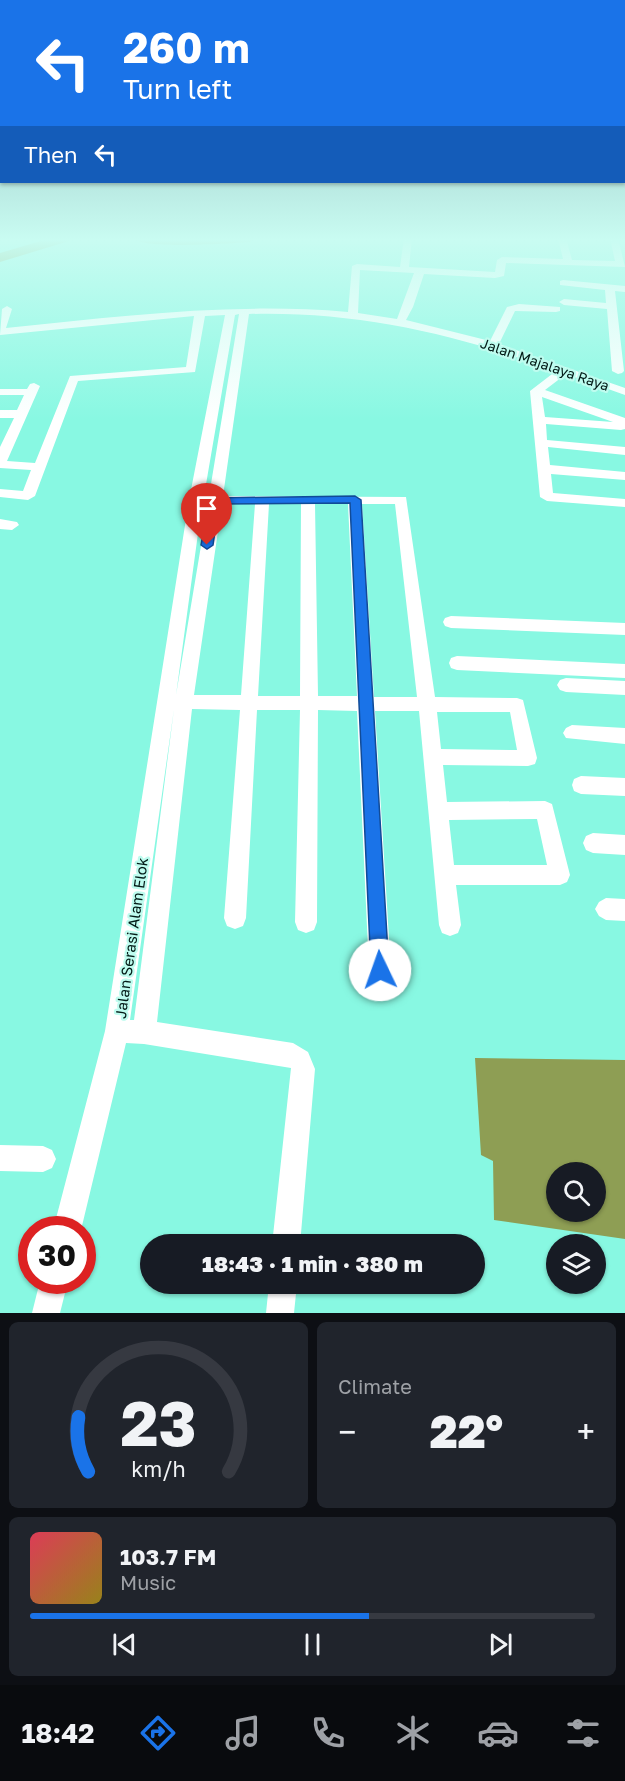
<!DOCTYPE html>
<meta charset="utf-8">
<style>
body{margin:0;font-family:"Golos Text",sans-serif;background:#20242c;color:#f1f3f6;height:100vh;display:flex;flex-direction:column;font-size:22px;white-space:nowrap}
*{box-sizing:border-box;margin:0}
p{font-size:20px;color:#9ea1a6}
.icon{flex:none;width:33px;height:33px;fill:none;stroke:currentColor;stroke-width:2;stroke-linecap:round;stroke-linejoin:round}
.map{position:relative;height:1313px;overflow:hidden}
.sheet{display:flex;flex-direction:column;gap:9px;padding:9px;background:#0d0f14;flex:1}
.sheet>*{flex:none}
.banner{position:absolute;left:0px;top:0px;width:626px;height:183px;box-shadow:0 2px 4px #0004;background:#1a73e8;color:#fff;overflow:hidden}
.tools{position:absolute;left:546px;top:1162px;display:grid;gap:12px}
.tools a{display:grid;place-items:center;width:60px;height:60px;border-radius:50%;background:#171b24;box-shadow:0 2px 4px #0004;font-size:30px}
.speed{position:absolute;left:18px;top:1216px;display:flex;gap:12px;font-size:30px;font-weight:700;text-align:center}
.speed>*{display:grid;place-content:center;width:78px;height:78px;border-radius:50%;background:#171b24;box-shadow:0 2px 4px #0004;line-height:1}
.speed .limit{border:9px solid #d22;background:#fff;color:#111}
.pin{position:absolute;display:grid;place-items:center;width:51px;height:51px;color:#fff;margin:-62px -26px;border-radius:50% 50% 50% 0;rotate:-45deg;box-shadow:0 0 6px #0007}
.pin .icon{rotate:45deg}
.me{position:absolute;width:66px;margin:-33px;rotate:357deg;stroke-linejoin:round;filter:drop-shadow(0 0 4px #0008)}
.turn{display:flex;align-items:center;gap:21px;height:126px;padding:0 24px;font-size:27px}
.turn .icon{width:78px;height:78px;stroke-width:2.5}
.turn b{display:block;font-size:42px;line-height:51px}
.then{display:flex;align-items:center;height:57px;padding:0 24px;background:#0003;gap:12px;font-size:22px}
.big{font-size:45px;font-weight:800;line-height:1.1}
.sheet .tile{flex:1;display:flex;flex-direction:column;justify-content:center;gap:9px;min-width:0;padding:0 21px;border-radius:9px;background:#20242c}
.sheet .dial{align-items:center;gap:0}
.dial svg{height:156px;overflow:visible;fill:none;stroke:#363941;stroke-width:7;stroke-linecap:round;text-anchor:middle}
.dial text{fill:#f1f3f6;stroke:none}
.song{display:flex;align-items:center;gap:18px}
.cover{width:72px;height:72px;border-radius:9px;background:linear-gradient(135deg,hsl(350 70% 55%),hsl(50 70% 35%))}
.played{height:6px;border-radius:3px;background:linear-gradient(90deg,#1a73e8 60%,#363941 60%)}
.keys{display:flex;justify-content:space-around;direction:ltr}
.heat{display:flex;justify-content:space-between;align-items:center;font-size:33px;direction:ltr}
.sheet .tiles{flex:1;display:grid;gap:9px;grid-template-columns:1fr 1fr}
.tile:last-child{grid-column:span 2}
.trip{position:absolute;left:140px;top:1234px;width:345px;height:60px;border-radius:30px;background:#171b24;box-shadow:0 2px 4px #0004;font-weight:800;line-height:60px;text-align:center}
.dock{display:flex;height:96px;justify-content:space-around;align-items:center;background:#090b0e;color:#9ea1a6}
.dock .icon{width:42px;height:42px}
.dock .selected{color:#1a73e8}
.dock b{font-size:27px;color:#f1f3f6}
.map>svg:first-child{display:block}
</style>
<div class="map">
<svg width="625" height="1313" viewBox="0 0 625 1313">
<rect width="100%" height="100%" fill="#88f8e2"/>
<path fill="#8e9e54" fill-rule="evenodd" d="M475,1058L625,1060V1239L494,1220L493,1161L481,1155ZM556,1173H596V1212H556Z"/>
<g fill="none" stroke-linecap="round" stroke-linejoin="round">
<path fill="#8e9e54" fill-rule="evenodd" d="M51,238H71L69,241L0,262V253Z
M133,238H257L250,242C231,243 142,250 133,238Z"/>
<path fill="#fff" fill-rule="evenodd" d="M404,238H412L409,267L495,272L497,260L502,257L563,259L558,238H566L572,260L615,261L610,238H618L625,267L506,263L504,276L495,278L424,274L413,307L406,320L490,341L507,307L519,304L560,307V311L556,312L515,311L499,344L625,388V395L566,374L545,390L625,418V429L621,430L546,424L547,440L625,447V455L548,447L550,465L625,472V480L551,474L553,493L625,499V507L547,501L540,497L530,391L556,371C457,334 356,311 249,314L223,496L406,497L435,697L517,698L523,700L537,758L535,764L528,766L443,765L447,802L545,801L552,804L570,875L567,882L560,885H456L461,925L458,933L450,936L442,933L439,925L419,711H375L391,970L388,978L380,981L372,978L369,970L357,711L318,710L317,922L314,930L306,933L298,930L295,922L300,710H257L246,918L243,926L235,929L227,926L224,918L240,710L192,709L157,1022L293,1043L308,1052L315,1069L300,1245H272L291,1068L144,1044L126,1043L81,1230H53L105,1031L189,500L225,315L205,316L195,372L78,381L35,496L28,500L0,497V489L23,491L31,470L0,468V447L14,418H0V410H17L24,395H0V389H27L30,384L34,383L40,386L7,461L35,463L70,376L186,367L194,316L0,335L2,309L7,306L12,309L6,328C121,316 233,302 348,312L352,266L357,264L400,267ZM360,270L414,273L397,319L358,313ZM239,314L209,496H204L235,315ZM542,397L613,422L545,417ZM202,504H208L176,695ZM222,504H255L241,695H194ZM269,504H301L300,696H258ZM315,504H348L357,696H318ZM362,504H395L417,697H374ZM174,709L134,1020H130ZM437,712H510L517,750L441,749ZM537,819L547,865H454L449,820Z
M563,280L625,286V292L615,291L624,371L622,373L618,374L612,371L607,309L564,305L559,302L564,299L606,303L605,290L560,285V281Z
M0,519L17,522L19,525L12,530L0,529Z
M451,616L625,623V635L451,628L445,626L443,622L445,618Z
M457,656L625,664V678L457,670L451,668L449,663L451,658Z
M566,678L625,681V695L566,692L560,690L557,685L560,680Z
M572,725L625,728V744L566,738L563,733L566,728Z
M581,776L625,778V796L581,794L574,791L572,785L574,779Z
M593,833L625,835V855L593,853L586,850L583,843L586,836Z
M606,898L625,899V921L606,920L599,916L595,909L599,902Z
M0,1145L43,1146L52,1150L56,1159L52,1168L43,1172L0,1171Z
M40,1281H68L60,1313H32Z
M269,1284H297L294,1313H266Z"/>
</g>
<linearGradient id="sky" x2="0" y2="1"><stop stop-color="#84abad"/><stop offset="0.57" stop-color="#c9fcf2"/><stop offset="1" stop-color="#c9fcf2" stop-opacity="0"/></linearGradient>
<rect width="625" height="421" fill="url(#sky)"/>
<path fill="#1a73e8" stroke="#114b97" stroke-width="1.5" d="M355,496L361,500L389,970L386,977L380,979L373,977L371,970L350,503L219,504L213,545L207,549L201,545L210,498Z"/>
<g text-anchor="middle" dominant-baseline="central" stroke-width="4.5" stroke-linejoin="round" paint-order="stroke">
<g font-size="14" fill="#031b17" stroke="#befcef">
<text transform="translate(545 364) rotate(19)">Jalan Majalaya Raya</text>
</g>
<g font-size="15" fill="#031b17" stroke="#befcef">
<text transform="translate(131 938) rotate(-82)">Jalan Serasi Alam Elok</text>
</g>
</g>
</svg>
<div class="tools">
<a><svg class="icon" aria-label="search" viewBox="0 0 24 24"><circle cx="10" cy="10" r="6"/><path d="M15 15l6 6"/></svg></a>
<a><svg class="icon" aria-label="layers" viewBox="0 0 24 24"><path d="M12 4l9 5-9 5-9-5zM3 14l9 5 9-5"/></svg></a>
</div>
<div class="speed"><div class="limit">30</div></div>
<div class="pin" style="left:207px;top:545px;background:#d93025"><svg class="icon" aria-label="arrive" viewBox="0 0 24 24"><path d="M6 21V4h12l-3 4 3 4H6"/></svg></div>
<svg class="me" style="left:380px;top:970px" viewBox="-20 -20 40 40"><circle r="19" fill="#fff"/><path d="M0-13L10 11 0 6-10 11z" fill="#1a73e8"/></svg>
<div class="trip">18:43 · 1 min · 380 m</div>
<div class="banner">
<div class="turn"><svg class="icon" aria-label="left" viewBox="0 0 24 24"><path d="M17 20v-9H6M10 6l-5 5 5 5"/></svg><div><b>260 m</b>Turn left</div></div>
<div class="then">Then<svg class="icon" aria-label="left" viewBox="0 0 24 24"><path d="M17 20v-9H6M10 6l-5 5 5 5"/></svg></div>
</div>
</div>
<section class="sheet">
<div class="tiles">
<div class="tile dial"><svg viewBox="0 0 100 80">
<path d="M14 69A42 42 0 1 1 86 69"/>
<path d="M14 69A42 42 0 0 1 9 41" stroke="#1a73e8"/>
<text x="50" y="56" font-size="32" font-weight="700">23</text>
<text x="50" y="72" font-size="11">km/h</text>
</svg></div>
<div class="tile"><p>Climate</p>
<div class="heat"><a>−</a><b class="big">22°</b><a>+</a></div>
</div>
<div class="tile">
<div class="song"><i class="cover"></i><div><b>103.7 FM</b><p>Music</p></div></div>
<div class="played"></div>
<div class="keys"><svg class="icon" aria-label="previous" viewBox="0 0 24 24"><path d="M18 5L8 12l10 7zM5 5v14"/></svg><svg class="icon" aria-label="pause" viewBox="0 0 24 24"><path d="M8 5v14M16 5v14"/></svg><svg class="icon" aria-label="next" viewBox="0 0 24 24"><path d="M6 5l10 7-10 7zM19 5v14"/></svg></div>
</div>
</div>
</section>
<nav class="dock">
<b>18:42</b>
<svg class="icon selected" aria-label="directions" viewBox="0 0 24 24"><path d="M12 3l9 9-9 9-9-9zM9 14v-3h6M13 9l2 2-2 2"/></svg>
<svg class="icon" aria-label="music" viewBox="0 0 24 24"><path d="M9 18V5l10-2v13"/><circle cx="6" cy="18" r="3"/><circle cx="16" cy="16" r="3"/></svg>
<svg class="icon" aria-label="phone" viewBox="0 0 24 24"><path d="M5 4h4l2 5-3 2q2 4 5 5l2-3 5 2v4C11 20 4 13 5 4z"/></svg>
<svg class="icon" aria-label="climate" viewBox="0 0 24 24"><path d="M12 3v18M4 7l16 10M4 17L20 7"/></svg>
<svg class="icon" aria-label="car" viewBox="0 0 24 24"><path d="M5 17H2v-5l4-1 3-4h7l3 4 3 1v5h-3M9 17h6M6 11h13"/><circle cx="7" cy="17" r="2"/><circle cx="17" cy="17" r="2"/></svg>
<svg class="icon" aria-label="filters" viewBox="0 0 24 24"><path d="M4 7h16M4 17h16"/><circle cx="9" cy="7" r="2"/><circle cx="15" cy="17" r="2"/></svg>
</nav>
